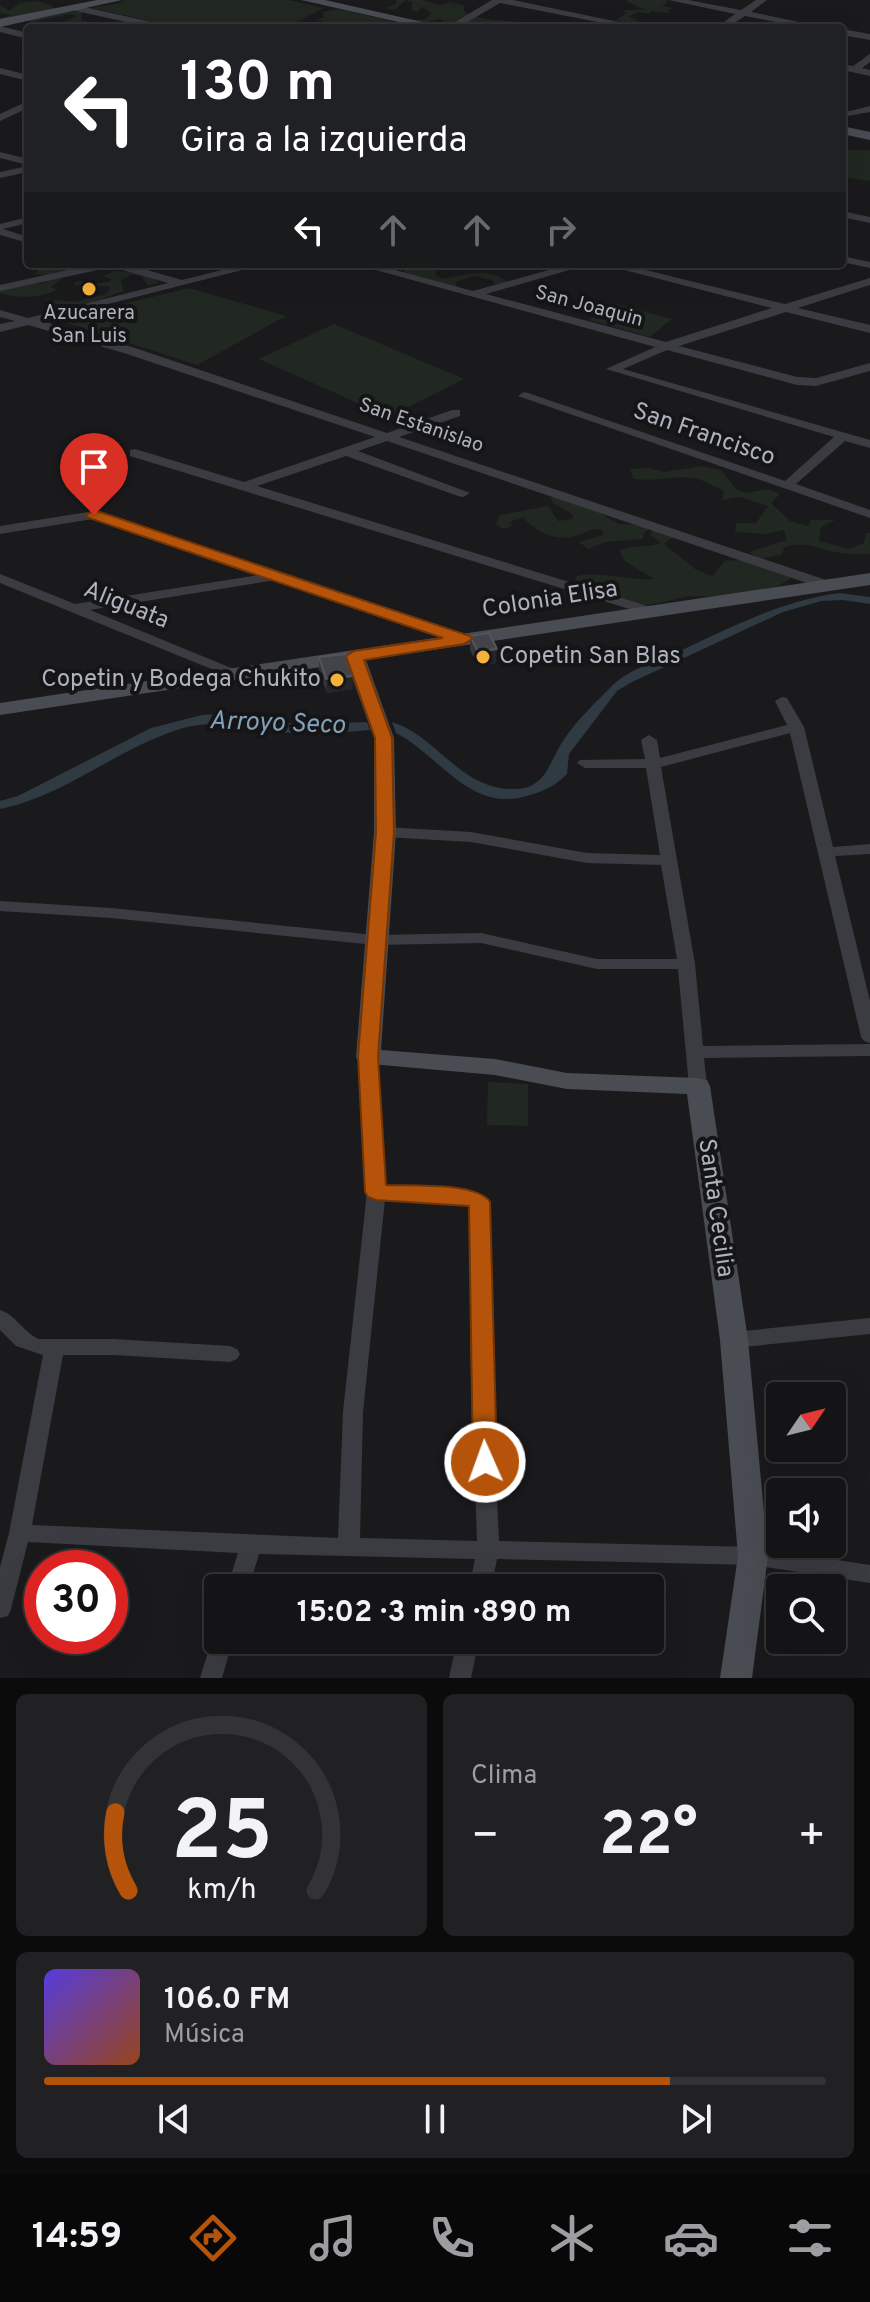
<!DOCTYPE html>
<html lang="es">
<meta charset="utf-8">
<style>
body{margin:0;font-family:Overpass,sans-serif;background:#212123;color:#f1f3f6;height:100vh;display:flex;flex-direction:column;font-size:30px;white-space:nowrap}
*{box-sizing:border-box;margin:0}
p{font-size:26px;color:#9d9ea1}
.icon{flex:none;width:44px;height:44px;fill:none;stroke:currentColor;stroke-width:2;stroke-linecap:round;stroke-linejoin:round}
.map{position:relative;height:1678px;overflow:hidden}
.panel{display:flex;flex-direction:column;gap:16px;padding:16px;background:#0b0b0c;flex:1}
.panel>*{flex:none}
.banner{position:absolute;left:24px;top:24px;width:822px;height:244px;border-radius:8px;box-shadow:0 8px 32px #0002,0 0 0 2px #333335;background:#202124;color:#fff;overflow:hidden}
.needle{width:52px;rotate:55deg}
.buttons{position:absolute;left:766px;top:1382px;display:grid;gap:16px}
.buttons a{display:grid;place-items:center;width:80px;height:80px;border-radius:8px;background:#141416;box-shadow:0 8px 32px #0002,0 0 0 2px #333335;font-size:40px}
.speed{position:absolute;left:24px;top:1550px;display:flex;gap:16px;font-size:40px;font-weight:700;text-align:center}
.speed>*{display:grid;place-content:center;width:104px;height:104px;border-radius:50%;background:#141416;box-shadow:0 8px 32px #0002,0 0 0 2px #333335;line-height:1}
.speed .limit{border:12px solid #d22;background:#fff;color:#111}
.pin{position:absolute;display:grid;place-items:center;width:68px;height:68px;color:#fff;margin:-82px -34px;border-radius:50% 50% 50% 0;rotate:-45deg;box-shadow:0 0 8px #0007}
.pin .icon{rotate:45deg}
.me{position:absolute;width:88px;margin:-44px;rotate:358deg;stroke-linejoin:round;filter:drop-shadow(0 0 6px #0008)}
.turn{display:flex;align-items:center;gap:28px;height:168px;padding:0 24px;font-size:36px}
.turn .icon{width:104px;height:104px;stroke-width:2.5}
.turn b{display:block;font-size:56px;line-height:68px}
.lanes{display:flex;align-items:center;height:76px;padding:0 24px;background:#0003;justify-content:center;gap:40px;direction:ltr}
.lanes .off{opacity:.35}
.big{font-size:60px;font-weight:700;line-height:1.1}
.panel .tile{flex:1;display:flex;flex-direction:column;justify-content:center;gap:12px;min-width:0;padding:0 28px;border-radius:12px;background:#212123}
.panel .dial{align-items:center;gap:0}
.dial svg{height:208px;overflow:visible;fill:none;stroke:#333335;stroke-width:7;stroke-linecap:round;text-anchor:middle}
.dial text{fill:#f1f3f6;stroke:none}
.song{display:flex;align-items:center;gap:24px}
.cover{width:96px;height:96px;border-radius:12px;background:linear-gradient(135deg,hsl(250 70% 55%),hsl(20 70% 35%))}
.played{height:8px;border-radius:4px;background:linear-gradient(90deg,#b45309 80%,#333335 80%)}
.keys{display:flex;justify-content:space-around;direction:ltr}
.heat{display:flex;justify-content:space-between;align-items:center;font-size:44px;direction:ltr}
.panel .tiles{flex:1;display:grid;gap:16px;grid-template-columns:1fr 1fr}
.tile:last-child{grid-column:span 2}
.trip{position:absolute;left:204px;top:1574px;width:460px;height:80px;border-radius:8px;background:#141416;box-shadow:0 8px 32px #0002,0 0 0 2px #333335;font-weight:700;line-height:80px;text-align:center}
.menu{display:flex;height:128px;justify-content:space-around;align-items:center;background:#080809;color:#9d9ea1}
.menu .icon{width:56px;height:56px}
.menu .current{color:#b45309}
.menu b{font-size:36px;color:#f1f3f6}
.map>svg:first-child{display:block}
</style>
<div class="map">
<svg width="870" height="1678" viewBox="0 0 870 1678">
<rect width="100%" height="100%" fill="#1a1a1d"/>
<path fill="#202821" d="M124,0H289L324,8L285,28H182L91,8L122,3Z
M395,0H422L440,5L450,2L465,6L463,11C483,22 501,20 522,22C535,23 548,26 562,28L508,25L456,28L455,24L438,25L444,21L441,19C430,20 422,26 412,20H425L431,13L422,7L417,12L411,10L413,2L406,0L395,10L385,8L397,3Z
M625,0H666L667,4L661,5L672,8L668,11L671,13L651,11L649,14L639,12L629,16L640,23L637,24L615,21L626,13L624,10H644Z
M35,1L52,5L55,12L82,11L81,20C103,27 102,24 123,24L119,28L65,25L66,21L77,16L70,14L32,22L29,21L30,17L2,21L1,18L13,15L0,13V5L9,11L20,3Z
M339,9L421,28H351L317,20L324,17L322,12Z
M842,150H870V181L842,177Z
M40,264H51L52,268L70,272L57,277L62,279L51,287L57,290C40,298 19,299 0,293V286L31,279L41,284L55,277L36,274Z
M423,264H492L491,268L438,270L435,274L442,279C462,275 497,265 509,285L496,286L492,280L475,276L455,282L457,286L452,289L404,273V270L424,269Z
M115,271L146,273L159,283L148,285L141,276L132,274L121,281L124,291C102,299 70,312 46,302V299L75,302L106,294L111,287L73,285L75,282C88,279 101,287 112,280L103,276Z
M189,288L286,316L197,365L58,320Z
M617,304L672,319L650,337L589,320Z
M334,324L464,379L389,417L259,359Z
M702,466L721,470L737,490L746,493L767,489L780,494L771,503L790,521L808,526L811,520H835L821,527L819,541L849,549L864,543L866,533H870V554C859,554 847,555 836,552C816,549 807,540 785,547L781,555L763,558L787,569L790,579L757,598L690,596L649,605L580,596L572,586L577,576C604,571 627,581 654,579L625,561L619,550C634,545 647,548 661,543L650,535L654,527L673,537L664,544L695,569L712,576L725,561L758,558L749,552L787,540L784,530L765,534L735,532L736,523H756L768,506L740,497L722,500L724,491C714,487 704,480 694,478C673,475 655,482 634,479L630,469L648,468L665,472Z
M557,497L584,503L618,524L647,525L648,530L643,534V539L605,542L588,549L579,542L603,535V530C591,526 583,535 571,537C550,540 535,531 523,517L510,522L512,526L503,529L496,524L500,515L548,506L558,521L573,519L572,514L553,503L551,498Z
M488,1082L528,1084V1126L487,1125Z"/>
<path fill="#303a42" d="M839,593L870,597V604L843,600L821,601L783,612L630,683L617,691L569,754L567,774C556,785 545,791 530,795C471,815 442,757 396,733L392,722C432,734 457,781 500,788C547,795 545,767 565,738C578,719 594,704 610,688C627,669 657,662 680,651C732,627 781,601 839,593Z
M232,713L301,725L367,722L370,730C345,732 320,734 296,733C256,732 219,717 180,729C116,749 65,796 0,809V801L18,796L151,728L202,715Z"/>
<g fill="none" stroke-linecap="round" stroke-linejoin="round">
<path fill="#3b3c42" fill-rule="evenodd" d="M492,0H513L647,28H628L500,3L457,28H445Z
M669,0H688L741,10L756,0H767L751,12L827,28H807L745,16L727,28H716L735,14Z
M75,5L165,25L170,28H153L72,10V6Z
M317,22L334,26L336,28L314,27V23Z
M0,26L28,33V39L0,32Z
M842,29L870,34V40L842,35Z
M870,54V62L862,68L870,70V76L842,70V64L853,66Z
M0,68L28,75V81L0,74Z
M28,101V108L0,121V114Z
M870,106V112L842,117V113Z
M0,152L28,159V165L0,158Z
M28,166V172L0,178V172Z
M842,211L870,217V223L842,217Z
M28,217V223L3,229L28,237V243L0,235V224Z
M842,256L870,262V268L842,262Z
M95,264H126L182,280L246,264H266L41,321L135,348L387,433L452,410H460V416L399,437L832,582L834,585L832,588H822L387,441L358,451L470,493L463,497L458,496L346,456L257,486L654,608L656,611L649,615L130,456V450L135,449L244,482L375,437L127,354L28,325L0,332V324L15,321L0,317V310L28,318L168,283L112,267L0,291V285Z
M354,264H373L473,291L571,264H590L486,294L666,342L772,308L601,264H621L785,304L870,278V285L798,308L870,325V333L786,312L679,346L797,377L816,378L870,363V371L816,386L797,385L667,350L623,369L870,440V448L845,441L796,484L870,510V518L518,396L524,392L528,393L785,481L834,437L606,369L655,347Z
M94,511L469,636L471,639L469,642H459L276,580L90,610L241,672L243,675L236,679L0,583V574L75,604L259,575L93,519L0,534V526Z
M782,697L787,698L804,727L833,847L870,844V854L835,856L870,1001V1043L864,1041L861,1037L790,733L661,767L695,964L703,1046L870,1044V1056L704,1058L707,1086L704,1090H692L689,1086L678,969H597L481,943L375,945L111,918L0,911V901L111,908L375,935L481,933L597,959H677L661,865L587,863L471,842L385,837L377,832L385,827L471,832L587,853L660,855L646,768H585L577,763L580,760L645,759L641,740L649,735L657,740L660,758L787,725L775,701Z
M368,1051L374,1053L377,1057L385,1186C410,1187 474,1182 489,1202L490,1345L499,1541L753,1547L870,1565V1583L753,1565L497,1559L491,1588H469L475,1559L259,1554L249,1588H227L238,1553L28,1542L11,1609L8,1616L0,1618V1567L9,1533L43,1355L16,1346L0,1330V1310C16,1315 24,1333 39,1339H114L230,1346L237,1349L240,1354L237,1359L230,1362L114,1355H63L32,1525L338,1538L343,1412L367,1192L359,1057L362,1053ZM385,1199L463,1203L470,1206V1345L477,1541L360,1538L363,1412Z
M870,1318V1334L734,1348L727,1345L724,1340L727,1335L734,1332Z
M218,1632V1640H233L222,1678H200L214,1633Z
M457,1640H479L471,1678H449Z"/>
<path fill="#494c52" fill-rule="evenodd" d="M97,0H122L0,27V19Z
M301,0H325L449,28H425Z
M842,126L870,132V140L842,134Z
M870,573V585L366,660L394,738L396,832L381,1050L495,1059L567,1073L698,1078L707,1080L710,1086L748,1340L768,1556L752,1678H720L738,1556L720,1340L687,1094L567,1089L495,1075L359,1063L356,1057L374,832V738L347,663L0,715V703Z"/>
</g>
<path fill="#36363b" d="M470,636L496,663L478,666L470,650Z
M319,657L353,676V689L327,693L319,671Z"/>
<path fill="#252529" d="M497,649L496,663L478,666V652Z
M353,676V689L327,693L326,679Z"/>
<path fill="#434449" stroke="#53555b" stroke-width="2" d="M489,633L497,649L478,652L470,636Z
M345,654L353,676L326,679L319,657Z"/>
<path fill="#b45309" stroke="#753606" stroke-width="2" d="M94,510L470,636L472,639L464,644L364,660L392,738L394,832L378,1057L386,1185C410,1186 478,1182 490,1202L497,1462L493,1469L485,1472L476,1469L473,1462L469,1206L376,1200L368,1197L365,1192L358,1057L376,832L375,738L346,656L354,651L443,638L89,518L86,515Z"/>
<g fill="#f5b23a" stroke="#151518" stroke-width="3">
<circle cx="89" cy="289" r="8"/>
<circle cx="483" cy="657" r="8"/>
<circle cx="337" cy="680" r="8"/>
</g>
<g text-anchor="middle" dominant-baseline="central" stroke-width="8" stroke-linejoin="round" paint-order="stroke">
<g font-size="20" fill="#adb2bc" stroke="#151518">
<text transform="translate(589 307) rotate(15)">San Joaquin</text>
<text transform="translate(421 426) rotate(19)">San Estanislao</text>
</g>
<g font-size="20" fill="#adb2bc" stroke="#151518">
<text x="89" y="314">Azucarera<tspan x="89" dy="23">San Luis</tspan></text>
</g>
<g font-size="24" fill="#adb2bc" stroke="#151518">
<text transform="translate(704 435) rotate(19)">San Francisco</text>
<text transform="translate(550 600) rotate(-9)">Colonia Elisa</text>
<text transform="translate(126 606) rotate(22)">Aliguata</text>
<text transform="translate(715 1208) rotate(82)">Santa Cecilia</text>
</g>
<g font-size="24" fill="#adb2bc" stroke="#151518" text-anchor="start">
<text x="499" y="657">Copetin San Blas</text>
<text x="321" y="680" text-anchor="end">Copetin y Bodega Chukito</text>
</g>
<g font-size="26" font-style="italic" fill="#84a0b7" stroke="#151518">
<text transform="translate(277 724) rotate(2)">Arroyo Seco</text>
</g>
</g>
</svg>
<div class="buttons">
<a><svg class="needle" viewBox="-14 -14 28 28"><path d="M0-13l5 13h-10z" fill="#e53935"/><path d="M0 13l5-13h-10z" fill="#9d9ea1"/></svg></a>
<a><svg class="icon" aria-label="sound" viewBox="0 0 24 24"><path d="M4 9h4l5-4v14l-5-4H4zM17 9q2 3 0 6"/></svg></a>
<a><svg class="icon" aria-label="search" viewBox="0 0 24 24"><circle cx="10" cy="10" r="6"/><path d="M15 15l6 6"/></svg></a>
</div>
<div class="speed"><div class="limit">30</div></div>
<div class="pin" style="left:94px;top:515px;background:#d93025"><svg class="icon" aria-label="arrive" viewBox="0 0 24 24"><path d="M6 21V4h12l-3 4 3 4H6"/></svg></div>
<svg class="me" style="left:485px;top:1462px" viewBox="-20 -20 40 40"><circle r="17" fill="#b45309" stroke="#fff" stroke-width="3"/><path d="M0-11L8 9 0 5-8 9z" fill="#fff"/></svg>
<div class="trip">15:02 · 3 min · 890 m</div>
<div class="banner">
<div class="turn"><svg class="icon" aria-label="left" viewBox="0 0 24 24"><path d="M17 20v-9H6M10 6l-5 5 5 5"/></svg><div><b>130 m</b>Gira a la izquierda</div></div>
<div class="lanes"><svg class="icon" aria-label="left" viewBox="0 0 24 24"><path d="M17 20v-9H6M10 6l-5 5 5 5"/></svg><svg class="icon off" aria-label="ahead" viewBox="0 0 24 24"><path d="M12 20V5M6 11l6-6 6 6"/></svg><svg class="icon off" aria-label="ahead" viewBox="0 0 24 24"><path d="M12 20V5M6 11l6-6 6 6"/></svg><svg class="icon off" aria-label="right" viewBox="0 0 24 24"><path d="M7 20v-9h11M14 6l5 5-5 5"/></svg></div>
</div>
</div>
<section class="panel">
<div class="tiles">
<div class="tile dial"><svg viewBox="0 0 100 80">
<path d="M14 69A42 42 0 1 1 86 69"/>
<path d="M14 69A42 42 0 0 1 9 39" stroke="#b45309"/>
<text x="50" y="56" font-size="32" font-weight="700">25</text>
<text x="50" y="72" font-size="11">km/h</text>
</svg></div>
<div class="tile"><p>Clima</p>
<div class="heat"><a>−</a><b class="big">22°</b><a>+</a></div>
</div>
<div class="tile">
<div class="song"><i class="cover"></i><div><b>106.0 FM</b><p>Música</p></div></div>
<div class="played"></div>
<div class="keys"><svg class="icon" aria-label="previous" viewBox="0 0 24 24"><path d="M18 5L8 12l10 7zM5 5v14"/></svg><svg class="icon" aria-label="pause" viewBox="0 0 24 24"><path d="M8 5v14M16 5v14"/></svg><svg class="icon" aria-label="next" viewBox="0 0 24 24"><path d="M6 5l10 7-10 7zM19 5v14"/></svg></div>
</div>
</div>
</section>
<nav class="menu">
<b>14:59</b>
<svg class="icon current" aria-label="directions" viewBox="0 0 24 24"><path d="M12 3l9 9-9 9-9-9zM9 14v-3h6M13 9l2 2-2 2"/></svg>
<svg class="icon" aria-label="music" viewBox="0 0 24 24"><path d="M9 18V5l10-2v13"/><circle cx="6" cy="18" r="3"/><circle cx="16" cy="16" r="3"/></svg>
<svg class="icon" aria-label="phone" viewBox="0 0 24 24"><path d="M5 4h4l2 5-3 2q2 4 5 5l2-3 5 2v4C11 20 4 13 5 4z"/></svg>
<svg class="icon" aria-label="climate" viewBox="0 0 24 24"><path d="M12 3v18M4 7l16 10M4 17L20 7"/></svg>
<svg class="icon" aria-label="car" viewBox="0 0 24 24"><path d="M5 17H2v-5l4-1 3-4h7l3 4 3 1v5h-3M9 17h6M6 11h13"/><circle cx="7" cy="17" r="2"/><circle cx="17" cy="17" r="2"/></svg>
<svg class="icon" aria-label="filters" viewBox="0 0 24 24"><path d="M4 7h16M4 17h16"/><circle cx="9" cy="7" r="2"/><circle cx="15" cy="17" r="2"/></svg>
</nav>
